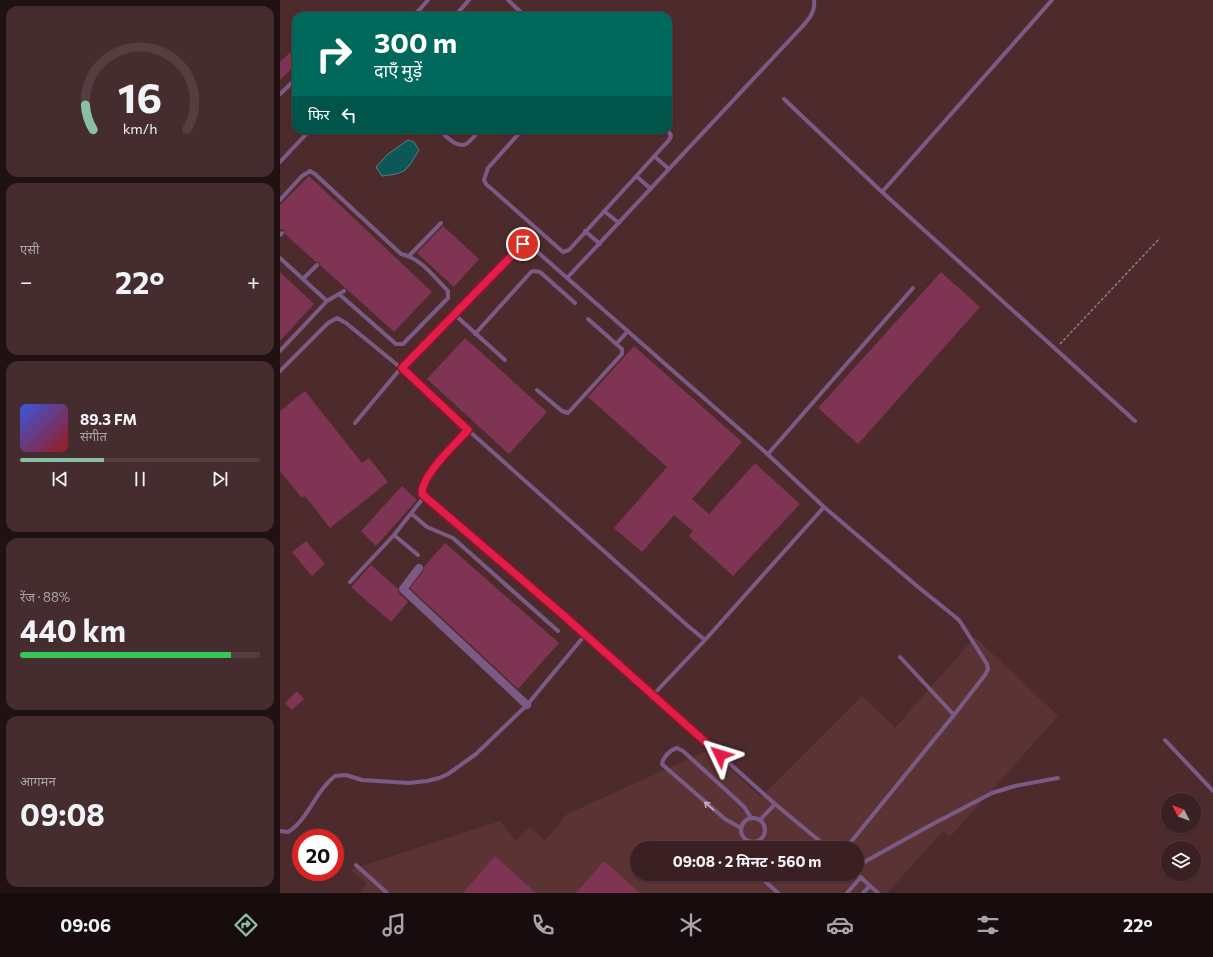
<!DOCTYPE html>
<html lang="hi">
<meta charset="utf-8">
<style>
body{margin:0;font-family:Commissioner,"Noto Sans Devanagari",sans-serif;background:#452d2f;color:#f1f3f6;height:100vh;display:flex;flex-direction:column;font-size:15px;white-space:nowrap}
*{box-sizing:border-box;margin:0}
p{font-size:13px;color:#aba3a5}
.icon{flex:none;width:22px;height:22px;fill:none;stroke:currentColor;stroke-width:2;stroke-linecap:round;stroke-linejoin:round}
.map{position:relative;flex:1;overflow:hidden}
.side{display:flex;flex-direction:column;gap:6px;padding:6px;background:#201213;width:280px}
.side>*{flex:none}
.banner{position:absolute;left:12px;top:12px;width:380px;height:122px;border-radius:12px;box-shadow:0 1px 3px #0004,0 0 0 1px #543e40;background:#00695c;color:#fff;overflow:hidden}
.needle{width:26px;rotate:312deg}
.tools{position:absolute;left:881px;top:793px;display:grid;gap:8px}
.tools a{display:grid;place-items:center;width:40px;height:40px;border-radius:50%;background:#3a2022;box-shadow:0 1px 3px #0004,0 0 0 1px #543e40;font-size:20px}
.speed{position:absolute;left:12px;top:829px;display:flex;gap:8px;font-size:20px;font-weight:700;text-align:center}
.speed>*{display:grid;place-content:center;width:52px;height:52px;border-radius:50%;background:#3a2022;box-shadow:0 1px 3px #0004,0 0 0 1px #543e40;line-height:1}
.speed .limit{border:6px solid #d22;background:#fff;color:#111}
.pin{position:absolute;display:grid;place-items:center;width:34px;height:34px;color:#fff;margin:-17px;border:2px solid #fff;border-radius:50%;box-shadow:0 1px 4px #0007}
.me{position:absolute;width:44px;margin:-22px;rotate:311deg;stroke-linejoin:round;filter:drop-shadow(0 0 3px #0008)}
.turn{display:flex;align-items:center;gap:14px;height:84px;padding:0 16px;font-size:18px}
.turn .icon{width:52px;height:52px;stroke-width:2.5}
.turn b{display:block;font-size:28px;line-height:34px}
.then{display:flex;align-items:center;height:38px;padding:0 16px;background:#0003;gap:8px;font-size:15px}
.big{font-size:30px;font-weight:700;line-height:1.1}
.side .widget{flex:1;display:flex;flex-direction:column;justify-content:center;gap:6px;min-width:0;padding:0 14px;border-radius:12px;background:#452d2f}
.side .dial{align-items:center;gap:0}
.dial svg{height:104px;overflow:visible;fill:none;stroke:#543e40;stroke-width:7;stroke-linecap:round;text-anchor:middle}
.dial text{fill:#f1f3f6;stroke:none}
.song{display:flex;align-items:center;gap:12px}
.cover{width:48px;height:48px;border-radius:6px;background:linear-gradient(135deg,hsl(230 70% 55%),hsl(0 70% 35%))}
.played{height:4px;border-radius:2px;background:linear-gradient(90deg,#8abfa5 35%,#543e40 35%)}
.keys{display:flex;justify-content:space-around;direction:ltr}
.heat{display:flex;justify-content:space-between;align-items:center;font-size:22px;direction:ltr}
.charge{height:6px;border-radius:3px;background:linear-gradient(90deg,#34c759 88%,#543e40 0)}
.trip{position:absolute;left:350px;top:841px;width:234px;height:40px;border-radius:20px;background:#3a2022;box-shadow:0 1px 3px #0004,0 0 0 1px #543e40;font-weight:700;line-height:40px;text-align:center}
.tabs{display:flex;height:64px;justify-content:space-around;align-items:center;background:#170d0e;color:#aba3a5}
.tabs .icon{width:28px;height:28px}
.tabs .selected{color:#8abfa5}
.tabs b{font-size:18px;color:#f1f3f6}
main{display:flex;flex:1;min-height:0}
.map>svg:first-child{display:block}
</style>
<main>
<section class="side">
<div class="widget dial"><svg viewBox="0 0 100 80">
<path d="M14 69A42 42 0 1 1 86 69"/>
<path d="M14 69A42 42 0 0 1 8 50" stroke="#8abfa5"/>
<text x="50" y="56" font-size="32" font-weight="700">16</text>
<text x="50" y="72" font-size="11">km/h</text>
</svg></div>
<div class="widget"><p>एसी</p>
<div class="heat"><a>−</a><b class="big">22°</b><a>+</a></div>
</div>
<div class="widget">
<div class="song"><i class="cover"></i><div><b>89.3 FM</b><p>संगीत</p></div></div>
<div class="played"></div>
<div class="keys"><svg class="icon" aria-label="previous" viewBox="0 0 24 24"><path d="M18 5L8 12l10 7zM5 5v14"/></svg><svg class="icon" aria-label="pause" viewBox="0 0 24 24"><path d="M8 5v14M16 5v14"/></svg><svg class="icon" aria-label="next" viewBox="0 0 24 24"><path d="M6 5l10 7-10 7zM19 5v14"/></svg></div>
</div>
<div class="widget"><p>रेंज · 88%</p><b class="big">440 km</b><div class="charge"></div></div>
<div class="widget"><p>आगमन</p><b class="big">09:08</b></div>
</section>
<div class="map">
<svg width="933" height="893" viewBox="0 0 933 893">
<rect width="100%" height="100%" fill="#4d2b2d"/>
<path fill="#5b3335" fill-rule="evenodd" d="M695,637L778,716L670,837L663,831L607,893H82L80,891L87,883L70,870L220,821L235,841L250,827L265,841L287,814L429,750L481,797L582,696L615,728ZM357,848H577V874H357Z"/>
<path fill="#0e5759" stroke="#558183" d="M128,140L134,142L139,150C126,171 128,173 102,176L96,167L108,154Z"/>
<path fill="#803453" d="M16,47V64L0,80V62Z
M29,176L152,292L114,332L40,265L39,262H36L5,234L4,230L0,229V205Z
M163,226L199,259L174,287L137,253Z
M0,272L34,304L0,341Z
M661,272L700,307L578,444L538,408Z
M185,338L267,412L229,454L147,379Z
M354,346L462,442L412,499L429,514L475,463L520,504L453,576L409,536L413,531L394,515L362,552L334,528L387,467L308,397Z
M25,391L82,463L89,458L108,482L50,528L25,496L22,498L0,471V411Z
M122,486L137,500L96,546L81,531Z
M26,541L45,564L32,576L12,552Z
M165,543L279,643L238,689L130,588L143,571L144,567Z
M91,565L118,589L119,593L128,602L111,622L71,587Z
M17,691L24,699L12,710L5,703Z
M215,856L256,893H183Z
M324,861L360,893H296Z"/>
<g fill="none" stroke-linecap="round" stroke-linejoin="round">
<path stroke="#987b7c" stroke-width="1.5" stroke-dasharray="3 2" stroke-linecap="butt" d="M780,344L880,238"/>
<path stroke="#7b5b86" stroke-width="4" d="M228,0L245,16
M134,16L148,0
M175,16L189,0
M0,94L16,79
M504,99L602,192L855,421
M159,130C165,135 177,149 186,144C191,141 196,134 200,130
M242,130L208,168L204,180L206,184L283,252L289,250L389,140L391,136L388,130
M374,156L389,169
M0,162L30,130
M356,176L371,189
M602,192L772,0
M0,200L22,176L30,171L35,174L121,254C141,258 154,277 168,291V298L123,344H116L59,294
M324,211L339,223
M305,231L320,244
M0,235L2,233
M129,256L161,223
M0,258L47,301
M287,278L520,29C528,20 536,12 534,0
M23,279L37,265
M174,314L225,360
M195,334L251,272L254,271L260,272L295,303
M336,344L348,331
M0,351L47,301L64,291
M0,371L48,323L57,318L66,323L121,368L188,430L408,626L425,640
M257,390L282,411L288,413L342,354V349L308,319
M75,423L121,368L238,247L245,244L253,248L482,449L544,507L637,586L679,620L707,664L708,669L705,675L674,715L566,848
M188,430C177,442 134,482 144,497L282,614L495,804L548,848
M488,454L633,288
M132,514L147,527L173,538L278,631
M114,535L138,555
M70,582L114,535L144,497
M620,657L674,715
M373,695L425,640L544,507
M885,740L933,791
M461 830a12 12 0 1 1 24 0a12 12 0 1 1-24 0Z
M480,820L495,804
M461,828L445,819L384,766L382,764C383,757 390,750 397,748L403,751L459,802L465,808L471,818
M0,831L8,832C28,820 36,790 55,776L66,775L82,780L129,783L147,781L159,778L168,774L196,754L247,705L305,635
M463,848L466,840
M76,865L107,893
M577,866L649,826L712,793L735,786L778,778
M477,874L498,893
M577,874L598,893
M567,893L581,877
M583,893L590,886"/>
<path stroke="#7b5b86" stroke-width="8" d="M139,568L123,589L247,705"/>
</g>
<defs><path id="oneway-shaft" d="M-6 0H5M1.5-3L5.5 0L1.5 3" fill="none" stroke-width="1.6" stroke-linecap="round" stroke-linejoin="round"/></defs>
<use stroke="#c8adbe" href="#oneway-shaft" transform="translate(429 806) rotate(-139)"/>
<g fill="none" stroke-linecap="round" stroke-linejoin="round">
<defs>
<path id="route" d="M243,244L122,368L188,430C175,444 141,476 142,494L282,614L440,755"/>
</defs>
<use href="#route" stroke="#92132f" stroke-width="10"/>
<use href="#route" stroke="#e11d48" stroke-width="7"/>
</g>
</svg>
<div class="tools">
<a><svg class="needle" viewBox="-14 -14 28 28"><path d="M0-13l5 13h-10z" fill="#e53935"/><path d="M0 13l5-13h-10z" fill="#aba3a5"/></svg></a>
<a><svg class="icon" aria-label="layers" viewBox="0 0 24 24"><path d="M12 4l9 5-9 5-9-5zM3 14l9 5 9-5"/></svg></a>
</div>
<div class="speed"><div class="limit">20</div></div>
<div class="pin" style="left:243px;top:244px;background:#d93025"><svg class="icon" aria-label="arrive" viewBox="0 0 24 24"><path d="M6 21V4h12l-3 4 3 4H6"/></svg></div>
<svg class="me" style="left:440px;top:755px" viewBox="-20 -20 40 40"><path d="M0-17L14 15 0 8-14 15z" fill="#e11d48" stroke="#fff" stroke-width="4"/></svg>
<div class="trip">09:08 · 2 मिनट · 560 m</div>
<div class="banner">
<div class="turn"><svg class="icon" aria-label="right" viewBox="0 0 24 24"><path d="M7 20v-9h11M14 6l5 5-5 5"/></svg><div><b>300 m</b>दाएँ मुड़ें</div></div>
<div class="then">फिर<svg class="icon" aria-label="left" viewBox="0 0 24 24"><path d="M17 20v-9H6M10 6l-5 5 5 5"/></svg></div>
</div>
</div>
</main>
<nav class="tabs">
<b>09:06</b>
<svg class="icon selected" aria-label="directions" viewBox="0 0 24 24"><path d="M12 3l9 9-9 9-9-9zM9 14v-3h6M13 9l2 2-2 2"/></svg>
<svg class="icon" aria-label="music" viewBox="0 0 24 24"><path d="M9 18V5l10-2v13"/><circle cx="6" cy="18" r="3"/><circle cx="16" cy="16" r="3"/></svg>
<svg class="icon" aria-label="phone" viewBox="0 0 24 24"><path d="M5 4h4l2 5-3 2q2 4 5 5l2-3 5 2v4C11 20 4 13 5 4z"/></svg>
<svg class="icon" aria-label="climate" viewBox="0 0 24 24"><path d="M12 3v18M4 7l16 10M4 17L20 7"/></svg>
<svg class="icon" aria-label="car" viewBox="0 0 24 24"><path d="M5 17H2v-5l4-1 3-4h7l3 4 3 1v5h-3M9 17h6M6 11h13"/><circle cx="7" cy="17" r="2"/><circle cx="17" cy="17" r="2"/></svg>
<svg class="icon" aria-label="filters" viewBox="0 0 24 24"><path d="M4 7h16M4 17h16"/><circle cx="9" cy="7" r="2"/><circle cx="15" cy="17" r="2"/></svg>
<b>22°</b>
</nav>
